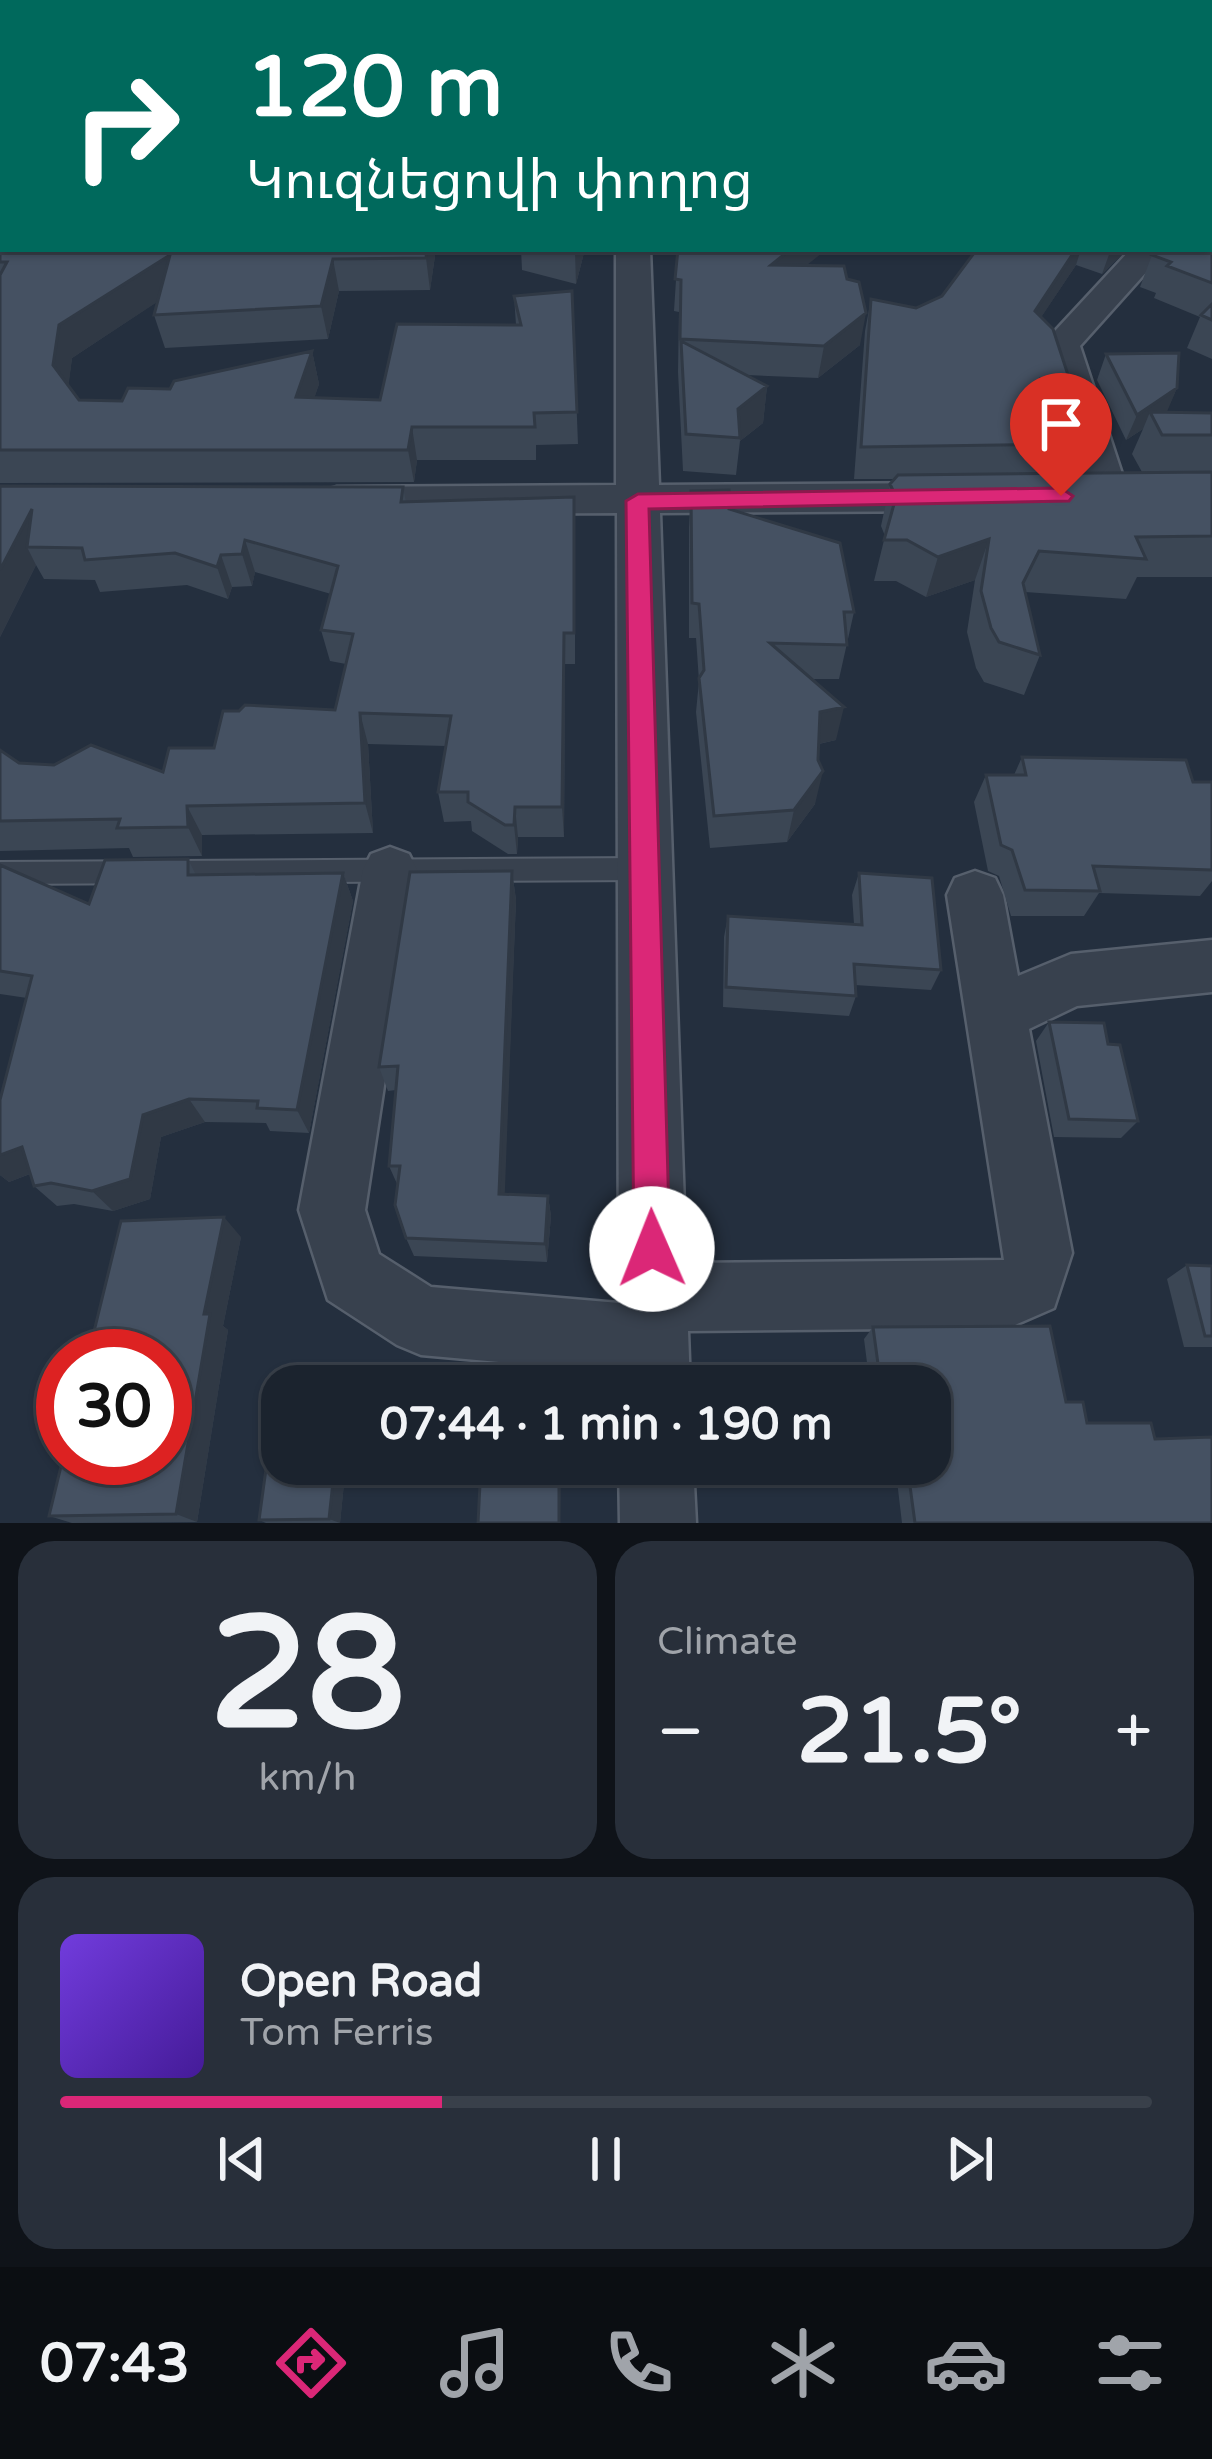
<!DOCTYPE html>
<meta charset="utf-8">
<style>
body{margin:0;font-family:"Varela Round","Noto Sans Armenian",sans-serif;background:#282f3a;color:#f1f3f6;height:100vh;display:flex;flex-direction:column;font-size:45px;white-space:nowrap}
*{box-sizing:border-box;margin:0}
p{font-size:39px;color:#a0a4aa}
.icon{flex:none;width:66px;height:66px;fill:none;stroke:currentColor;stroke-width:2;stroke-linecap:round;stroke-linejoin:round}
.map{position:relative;height:1523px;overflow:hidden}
.details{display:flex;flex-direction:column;gap:18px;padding:18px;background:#0f1319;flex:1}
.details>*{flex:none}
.banner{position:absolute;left:0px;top:0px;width:1212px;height:252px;box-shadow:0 3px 9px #0004,0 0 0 3px #39404a;background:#00695c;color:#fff;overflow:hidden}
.speed{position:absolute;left:36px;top:1329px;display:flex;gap:24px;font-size:60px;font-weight:700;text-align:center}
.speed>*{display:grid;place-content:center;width:156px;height:156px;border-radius:50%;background:#1b232e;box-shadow:0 3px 9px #0004,0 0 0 3px #39404a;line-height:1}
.speed .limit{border:18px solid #d22;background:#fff;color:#111}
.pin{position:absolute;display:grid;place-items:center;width:102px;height:102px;color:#fff;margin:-123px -51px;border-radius:50% 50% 50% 0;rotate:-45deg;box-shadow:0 0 12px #0007}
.pin .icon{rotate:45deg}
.me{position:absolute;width:132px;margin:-66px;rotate:359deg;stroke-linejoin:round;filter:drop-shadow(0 0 9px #0008)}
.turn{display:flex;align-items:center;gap:42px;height:252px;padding:0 48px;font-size:54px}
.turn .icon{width:156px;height:156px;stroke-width:2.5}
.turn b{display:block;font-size:84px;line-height:102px}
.big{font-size:90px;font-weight:700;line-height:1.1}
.details .widget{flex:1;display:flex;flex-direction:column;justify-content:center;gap:18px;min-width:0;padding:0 42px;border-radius:36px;background:#282f3a}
.details .dial{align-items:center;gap:0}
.dial b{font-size:156px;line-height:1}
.song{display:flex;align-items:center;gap:36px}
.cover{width:144px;height:144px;border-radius:18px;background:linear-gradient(135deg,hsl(260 70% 55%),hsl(260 70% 35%))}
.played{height:12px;border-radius:6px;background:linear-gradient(90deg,#db2777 35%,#39404a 35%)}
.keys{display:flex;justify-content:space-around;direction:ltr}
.heat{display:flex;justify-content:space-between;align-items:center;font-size:66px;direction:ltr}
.details .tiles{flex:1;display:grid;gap:18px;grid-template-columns:1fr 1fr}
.widget:last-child{grid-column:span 2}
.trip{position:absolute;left:261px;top:1365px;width:690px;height:120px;border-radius:36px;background:#1b232e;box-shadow:0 3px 9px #0004,0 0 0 3px #39404a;font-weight:700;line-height:120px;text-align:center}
.tabs{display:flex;height:192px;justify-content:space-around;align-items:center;background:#0b0e12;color:#a0a4aa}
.tabs .icon{width:84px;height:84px}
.tabs .current{color:#db2777}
.tabs b{font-size:54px;color:#f1f3f6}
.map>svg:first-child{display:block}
</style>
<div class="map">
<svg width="1212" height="1523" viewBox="0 0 1212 1523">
<rect width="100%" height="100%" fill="#242f3e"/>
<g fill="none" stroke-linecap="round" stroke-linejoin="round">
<defs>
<path id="service" d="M645,858L654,861L658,869L654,877L645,880L0,884V862Z"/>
<path id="minor" d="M616,249H650L659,485L953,483L968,487L974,497L968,507L953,511L660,513L686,1263L1004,1260L947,895L955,878L975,871L995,878L1003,895L1018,976L1071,954L1212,940V992L1077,1006L1029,1029L1072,1253L1054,1308L1008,1328L688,1331L690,1386H620V1373L421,1355L397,1345L328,1300L299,1210L363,870L371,854L390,847L409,854L417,870L365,1210L379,1254L431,1287L619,1303L617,513L337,515L322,511L316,501L322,491L337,487L616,485Z
M1131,249H1167L1080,346L1129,495L1123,505L1108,509L1093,505L1087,495L1042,345Z
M619,1464H693L696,1523H620Z"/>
</defs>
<use href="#service" stroke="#565f6c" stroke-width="4"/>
<use href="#minor" stroke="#565f6c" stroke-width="5"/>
<use href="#service" fill="#38414e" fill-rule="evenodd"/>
<use href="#minor" fill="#38414e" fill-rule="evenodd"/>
</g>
<path fill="#3b4654" d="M426,0H1168L1178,3H435Z
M1212,4V137L1209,136V6Z
M0,170H3V249H436L430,290L339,291L328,339L165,348L154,315L158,301L72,358L68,386L79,400L122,401L312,351L319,384L314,398L380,400L516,325L514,296L572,291L578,444L536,445V460H417L414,482L0,483Z
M1209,182L1212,183V359L1187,348L1200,317L1154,298L1156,293L1140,287L1152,255L1209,249Z
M521,249H585L576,284L522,270Z
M678,249L806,265L860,345L818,378L747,375L767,386L763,423L740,441L736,475L683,471L678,372L679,312L674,311Z
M977,249H1127L1102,274L1076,265L1041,317L1069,378L1057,411H1054L1066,444L1055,473L1142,472L1132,454L1143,429L1126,440L1097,380L1106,354L1177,388L1166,412L1212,413V577H1137L1126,599L1025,592L1040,655L1024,695L984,682L976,668L967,632L975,580L926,597L896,581H874L885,536L881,526L890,484L895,479H854L865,331L871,299L916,308L942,296Z
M0,486L403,487L406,502L575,530V664H565L564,837H518L517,854H508L472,831L471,821L444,822L438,792L446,746L368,744L373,833L202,835V856L133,857L129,848L0,851V750L19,763L163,772L214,748L335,710L346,664L330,661L321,630L331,594L255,572L252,586L232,587L228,599L187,585L100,592L95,580L44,579L36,565L0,637Z
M691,491L729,509L854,612L839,679H811L836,740L819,744L815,804L787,842L710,848L696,712L699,681L696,638H689V527Z
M1022,757L1193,782H1212V881L1200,896L1099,893L1084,916H1011L999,876L988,871L974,802L986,775H1014Z
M188,859L196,875L343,873L353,901L309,1133L270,1131L266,1123L205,1122L161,1137L150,1199L113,1211L74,1204L57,1206L34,1186L30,1174L9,1182L0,1175V1100L27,998L0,994V865L89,904Z
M512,871L516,900L504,1194L548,1196L551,1216L547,1262L414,1256L406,1238L398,1186L389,1166L396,1090L388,1091L379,1067Z
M859,873L941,970L931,990L855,985L856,996L849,1016L723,1007L724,937L728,916L854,924L852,895Z
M1049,1022L1138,1121L1121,1138L1054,1137L1036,1041Z
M241,1237L223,1326L228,1330L197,1522L72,1523L49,1516Z
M1187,1265L1212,1266V1347H1184L1167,1279Z
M873,1327L1066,1402L1087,1423L1155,1439L1212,1523H902L895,1464H930V1386H870L864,1339Z
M345,1373L354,1384L340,1523H266L259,1520Z"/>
<path fill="#303945" d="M427,249H436L430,290L426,258Z
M576,249H585L576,284L575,252Z
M791,249H827L767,297L771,265Z
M1076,249H1081L1076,265L1024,343L1035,311Z
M1111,249H1127L1102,274Z
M170,255L180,287L72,358L67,398L53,365L59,325Z
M333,259L339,291L328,339L321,306Z
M866,313L860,345L818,378L824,346Z
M312,351L319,384L304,430L296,397Z
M767,386L763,423L740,441L738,409Z
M1177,388L1166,414L1150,412L1143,429L1126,440L1137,415Z
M412,427L417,460L414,482L408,450Z
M32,509L27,547L36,565L0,637V570Z
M989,539L975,580L926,597L938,557Z
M245,540L255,572L252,586L242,554Z
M221,555L232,587L228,599L217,567Z
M564,633L565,664L564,837L562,807Z
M844,707L836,740L813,745L820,712Z
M360,713L368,744L373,833L365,803Z
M823,771L815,804L787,842L794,810Z
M187,806L202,835V856L188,827Z
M515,807L518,837L517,854L514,825Z
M512,871L516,900L504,1214L499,1194Z
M343,873L353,901L309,1133L297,1110Z
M189,1099L205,1122L161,1137L150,1199L113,1211L92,1191L143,1115Z
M22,1147L45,1168L9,1182L0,1175V1155Z
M548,1196L551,1216L547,1262L545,1244Z
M224,1217L241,1237L223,1326L228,1330L197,1522L176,1514L204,1314Z
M345,1373L354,1384V1386H343Z
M335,1464H346L340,1523L329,1519Z
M559,1464H561L560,1523H559Z"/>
<path fill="#455162" stroke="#303945" stroke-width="3" d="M502,0H1168L1178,3H511Z
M1212,4V102L1209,101V6Z
M0,170H3V215H0Z
M1209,182L1212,183V215L1209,214Z
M3,222V249H427L426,258L333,259L321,306L154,315L170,255L59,325L53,365L79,400L122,401L128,388L170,389L174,381L312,351L296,397L380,400L397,324L521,325L514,296L572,291L577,412L534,413L535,427H412L408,450H0V275L7,262H0V224Z
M1209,244L1212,245V283L1167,266L1171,262L1152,255L1158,249H1209Z
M678,249H791L771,265L844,266L847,279L859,282L866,313L824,346L680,339L681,280L675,279Z
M977,249H1076L1035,311L1053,329L1069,378L1041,379L1066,444L861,447L871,299L916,308L942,296Z
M1212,304V320L1201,315Z
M681,341L767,386L738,409L740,438L686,434Z
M1179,353L1177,388L1137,415L1106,354Z
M1150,412L1212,413V435H1162Z
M1212,472V536L1136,537L1146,559L1039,551L1023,583L1040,655L999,642L991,628L981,591L989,539L938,557L907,540H884L896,497L890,484L898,475Z
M0,486L403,487L401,502L574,497V633H564L562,807H515L514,825H505L468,802V792H438L451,716L360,713L365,803L187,806L188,827L117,828L120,819L0,821V750L19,763L54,765L91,745L163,772L169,748H214L223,711H239L245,705L335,710L353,634L321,630L338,566L245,540L242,554L221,555L217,567L175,553L85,560L82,548L27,547L32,509L0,570Z
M729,490V509L840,543L854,612H844L847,645L770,643L844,707L820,712L818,760L823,771L794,810L714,816L699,678L704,670L699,604L692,603L691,491Z
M1022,757L1186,760L1193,782H1212V870L1093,866L1100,891L1025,890L1012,850L1001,845L986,775H1026Z
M188,859V875L343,873L297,1110L257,1108L258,1101L189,1099L143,1115L130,1179L92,1191L51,1183L34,1186L22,1147L0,1155V1100L32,976L0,971V865L89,904L105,860Z
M512,871L499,1194L548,1196L545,1244L406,1238L395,1205L400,1166H389L398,1066L379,1067L410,872Z
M859,873L932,878L941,970L854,964L856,996L726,987L728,916L862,925Z
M1049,1022L1104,1023L1108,1044L1120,1045L1138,1121L1069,1119Z
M224,1217L204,1314H210L176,1514L49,1516L63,1458H165V1356H88L121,1221Z
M1187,1265L1212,1266V1336H1205Z
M1050,1326L1066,1402H1083L1087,1423H1151L1155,1439L1212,1437V1523H915L907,1464H930V1386H881L873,1327Z
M345,1373L343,1386H282V1464H335L329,1519L259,1520L279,1374Z
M561,1374L560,1386H484L485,1376Z
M481,1464H559V1523H478Z"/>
<path fill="#db2777" stroke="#8e194d" stroke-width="3" d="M1061,488L1073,496L1069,501L649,509L670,1249L665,1262L652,1267L640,1262L634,1249L626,501L638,494Z"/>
</svg>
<div class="speed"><div class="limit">30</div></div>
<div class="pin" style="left:1061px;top:496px;background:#d93025"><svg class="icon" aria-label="arrive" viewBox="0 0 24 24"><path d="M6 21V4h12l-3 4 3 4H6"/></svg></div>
<svg class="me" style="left:652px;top:1249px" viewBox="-20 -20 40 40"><circle r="19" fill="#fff"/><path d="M0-13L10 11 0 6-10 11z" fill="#db2777"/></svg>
<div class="trip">07:44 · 1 min · 190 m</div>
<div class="banner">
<div class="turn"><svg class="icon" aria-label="right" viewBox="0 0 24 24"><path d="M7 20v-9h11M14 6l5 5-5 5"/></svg><div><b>120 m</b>Կուզնեցովի փողոց</div></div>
</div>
</div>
<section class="details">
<div class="tiles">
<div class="widget dial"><b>28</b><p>km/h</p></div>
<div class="widget"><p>Climate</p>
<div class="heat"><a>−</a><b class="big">21.5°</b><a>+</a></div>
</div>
<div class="widget">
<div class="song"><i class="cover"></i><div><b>Open Road</b><p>Tom Ferris</p></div></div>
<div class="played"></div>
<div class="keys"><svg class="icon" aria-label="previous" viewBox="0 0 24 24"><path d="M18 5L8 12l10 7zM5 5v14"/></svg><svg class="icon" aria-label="pause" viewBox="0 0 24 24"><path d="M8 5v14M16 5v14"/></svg><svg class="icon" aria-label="next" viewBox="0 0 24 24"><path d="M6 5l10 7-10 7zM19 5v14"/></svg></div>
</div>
</div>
</section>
<nav class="tabs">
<b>07:43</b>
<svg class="icon current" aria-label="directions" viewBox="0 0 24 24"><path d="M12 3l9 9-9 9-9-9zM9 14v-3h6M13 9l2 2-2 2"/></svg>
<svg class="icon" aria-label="music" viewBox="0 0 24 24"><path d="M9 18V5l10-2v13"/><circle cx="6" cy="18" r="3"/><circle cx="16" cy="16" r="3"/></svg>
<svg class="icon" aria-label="phone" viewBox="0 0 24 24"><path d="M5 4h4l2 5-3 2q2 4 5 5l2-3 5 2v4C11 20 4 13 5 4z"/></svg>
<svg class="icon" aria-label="climate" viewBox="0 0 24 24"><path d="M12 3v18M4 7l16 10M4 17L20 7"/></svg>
<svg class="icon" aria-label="car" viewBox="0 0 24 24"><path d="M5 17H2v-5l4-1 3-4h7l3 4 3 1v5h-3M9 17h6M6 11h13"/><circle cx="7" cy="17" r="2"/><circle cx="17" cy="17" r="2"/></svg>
<svg class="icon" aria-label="filters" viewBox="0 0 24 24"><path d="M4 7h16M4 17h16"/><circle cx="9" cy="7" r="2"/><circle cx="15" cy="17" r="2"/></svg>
</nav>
